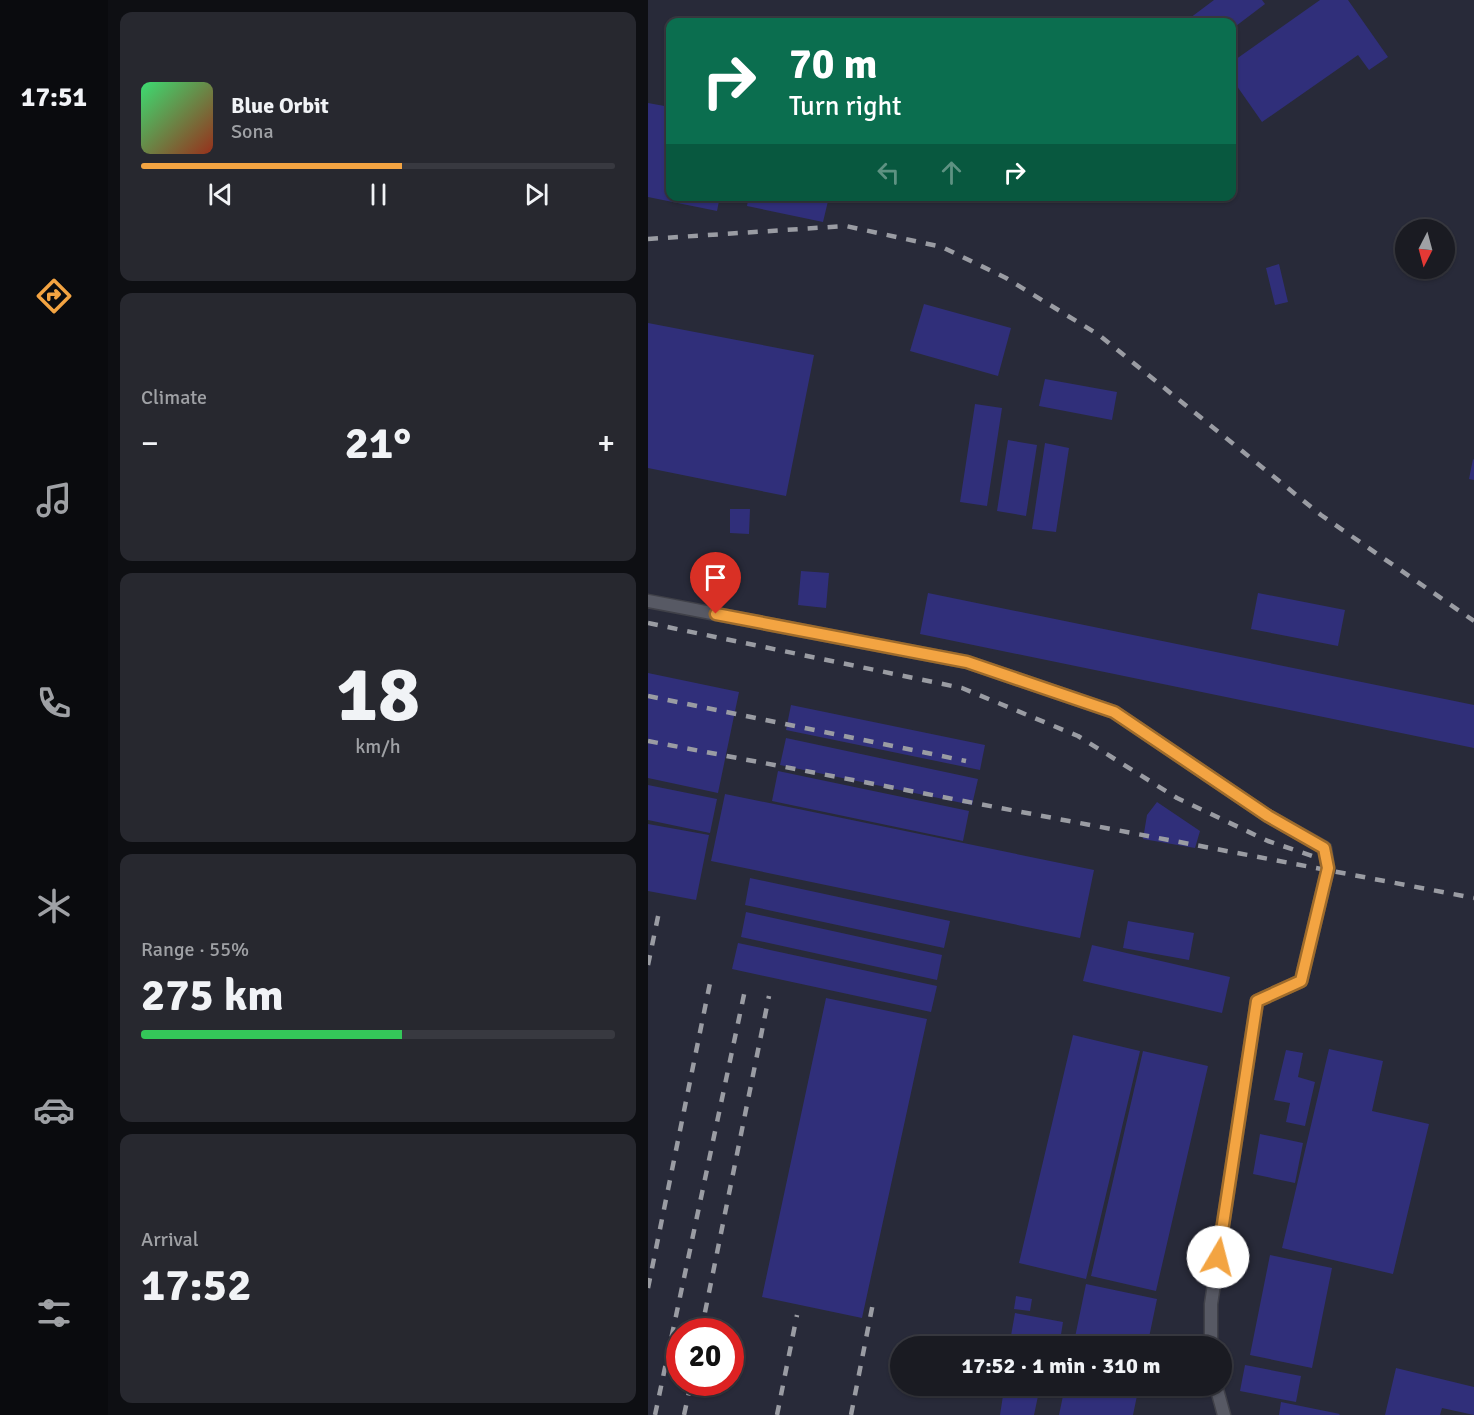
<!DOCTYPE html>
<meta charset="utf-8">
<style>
body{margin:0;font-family:Signika,sans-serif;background:#27282f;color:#f1f3f6;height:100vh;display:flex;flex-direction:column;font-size:22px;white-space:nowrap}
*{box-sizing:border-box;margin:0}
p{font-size:20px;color:#9fa1a5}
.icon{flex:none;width:33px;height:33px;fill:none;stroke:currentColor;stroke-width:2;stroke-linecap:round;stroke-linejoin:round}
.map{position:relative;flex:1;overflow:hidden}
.side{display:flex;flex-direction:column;gap:12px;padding:12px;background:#0e0f13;width:540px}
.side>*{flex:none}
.hud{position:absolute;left:18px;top:18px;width:570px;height:183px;border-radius:12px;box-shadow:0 2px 4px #0004,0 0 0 2px #383940;background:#0b6e4f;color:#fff;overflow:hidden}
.needle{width:39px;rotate:186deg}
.controls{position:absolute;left:747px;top:219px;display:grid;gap:12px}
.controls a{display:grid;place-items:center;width:60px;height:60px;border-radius:50%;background:#1a1b22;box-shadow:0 2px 4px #0004,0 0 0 2px #383940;font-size:30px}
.speed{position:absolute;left:18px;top:1318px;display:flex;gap:12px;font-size:30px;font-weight:700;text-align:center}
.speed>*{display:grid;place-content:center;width:78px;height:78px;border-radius:50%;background:#1a1b22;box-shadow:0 2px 4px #0004,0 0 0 2px #383940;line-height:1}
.speed .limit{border:9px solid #d22;background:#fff;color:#111}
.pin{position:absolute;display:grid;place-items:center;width:51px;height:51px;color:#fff;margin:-62px -26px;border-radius:50% 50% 50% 0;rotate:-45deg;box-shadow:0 0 6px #0007}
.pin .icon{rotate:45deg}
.me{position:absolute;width:66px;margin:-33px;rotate:8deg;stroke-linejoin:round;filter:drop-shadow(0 0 4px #0008)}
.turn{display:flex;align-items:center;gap:21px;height:126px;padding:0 24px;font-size:27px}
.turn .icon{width:78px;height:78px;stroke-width:2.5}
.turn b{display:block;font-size:42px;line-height:51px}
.lanes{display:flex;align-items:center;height:57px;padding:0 24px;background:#0003;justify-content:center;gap:30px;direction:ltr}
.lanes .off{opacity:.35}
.big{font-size:45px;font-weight:700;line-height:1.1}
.side .tile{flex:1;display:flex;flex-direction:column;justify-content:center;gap:9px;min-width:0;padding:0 21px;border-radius:12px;background:#27282f}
.side .dial{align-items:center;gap:0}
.dial b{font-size:78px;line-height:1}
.song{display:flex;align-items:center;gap:18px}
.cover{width:72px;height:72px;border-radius:9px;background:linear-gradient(135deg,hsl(140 70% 55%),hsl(10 70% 35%))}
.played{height:6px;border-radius:3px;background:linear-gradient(90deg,#f3a442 55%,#383940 55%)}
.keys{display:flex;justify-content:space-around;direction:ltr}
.heat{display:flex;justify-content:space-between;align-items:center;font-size:33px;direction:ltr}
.charge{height:9px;border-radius:4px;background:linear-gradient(90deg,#34c759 55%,#383940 0)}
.trip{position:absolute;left:242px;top:1336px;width:342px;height:60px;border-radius:30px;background:#1a1b22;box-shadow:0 2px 4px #0004,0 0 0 2px #383940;font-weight:700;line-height:60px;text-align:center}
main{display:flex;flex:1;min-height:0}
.tab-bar{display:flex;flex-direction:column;width:108px;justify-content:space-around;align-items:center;background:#0a0b0e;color:#9fa1a5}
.tab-bar .icon{width:42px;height:42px}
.tab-bar .active{color:#f3a442}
.tab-bar b{font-size:27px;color:#f1f3f6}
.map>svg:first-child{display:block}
</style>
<main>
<nav class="tab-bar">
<b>17:51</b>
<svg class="icon active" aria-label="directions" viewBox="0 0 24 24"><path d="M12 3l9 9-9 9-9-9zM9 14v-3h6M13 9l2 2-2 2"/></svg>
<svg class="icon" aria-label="music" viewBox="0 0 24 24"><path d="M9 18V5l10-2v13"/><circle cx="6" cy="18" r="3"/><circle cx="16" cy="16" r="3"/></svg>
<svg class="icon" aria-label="phone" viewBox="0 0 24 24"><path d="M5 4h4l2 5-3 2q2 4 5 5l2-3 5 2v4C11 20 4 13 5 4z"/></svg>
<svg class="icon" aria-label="climate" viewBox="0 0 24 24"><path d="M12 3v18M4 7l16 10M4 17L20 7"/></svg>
<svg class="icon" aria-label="car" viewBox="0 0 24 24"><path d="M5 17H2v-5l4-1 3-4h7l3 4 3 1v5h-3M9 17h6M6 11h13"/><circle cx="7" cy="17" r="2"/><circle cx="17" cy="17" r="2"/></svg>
<svg class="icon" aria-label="filters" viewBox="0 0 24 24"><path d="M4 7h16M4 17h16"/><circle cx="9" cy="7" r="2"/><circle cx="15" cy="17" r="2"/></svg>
</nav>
<section class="side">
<div class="tile">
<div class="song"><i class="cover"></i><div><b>Blue Orbit</b><p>Sona</p></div></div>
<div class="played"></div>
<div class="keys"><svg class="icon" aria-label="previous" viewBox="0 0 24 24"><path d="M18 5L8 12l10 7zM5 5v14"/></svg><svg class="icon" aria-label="pause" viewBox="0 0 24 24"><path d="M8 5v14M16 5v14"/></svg><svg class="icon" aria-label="next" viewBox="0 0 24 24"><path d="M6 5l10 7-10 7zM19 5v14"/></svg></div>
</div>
<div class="tile"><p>Climate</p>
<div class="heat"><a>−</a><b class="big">21°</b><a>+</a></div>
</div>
<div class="tile dial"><b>18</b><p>km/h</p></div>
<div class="tile"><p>Range · 55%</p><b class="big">275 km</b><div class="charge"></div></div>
<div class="tile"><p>Arrival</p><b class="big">17:52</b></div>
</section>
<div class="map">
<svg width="826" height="1415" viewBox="0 0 826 1415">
<rect width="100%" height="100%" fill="#22242d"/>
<path fill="#282a39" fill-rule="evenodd" d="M0,0H826V1415H0ZM22,22H584V196H22ZM758,230H796V268H758ZM32,1332H82V1383H32ZM252,1347H573V1386H252Z"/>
<path fill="#302f7a" d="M566,0H614L617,4L584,29V22H545L542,18Z
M672,0H700L740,57L721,70L710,55L614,122L584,79V62Z
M0,103L22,107V196H72L69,211L0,197Z
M101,196H157L180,201L175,222L99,206Z
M631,264L640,302L627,305L618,268Z
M276,304L363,328L350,376L262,351Z
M0,323L166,355L138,496L0,468Z
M397,379L469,392L464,420L391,406Z
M327,404L354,408L339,506L312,502Z
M360,440L389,445L378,516L349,511Z
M397,443L421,448L408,532L384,529Z
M825,459L826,460V480L821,479Z
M82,509H102L101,534L82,533Z
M153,571L181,573L178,608L150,605Z
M280,593L826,705V748L272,634Z
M610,593L697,610L690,646L603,629Z
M0,673L91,692L70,793L0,778Z
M143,705L337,745L332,770L138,730Z
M138,738L330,779L324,805L132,765Z
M130,771L321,811L315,841L124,801Z
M0,785L69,799L62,833L0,820Z
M77,794L446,870L432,938L63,861Z
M509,802L552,831L547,848L495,839L499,815Z
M0,824L61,835L48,900L0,891Z
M102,878L302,921L296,948L97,905Z
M98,912L294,955L289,980L93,937Z
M480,921L546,933L541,960L475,948Z
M90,943L289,986L283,1012L84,969Z
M444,945L582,977L574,1013L435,981Z
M178,998L279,1019L214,1318L114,1297Z
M425,1035L492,1051L438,1279L371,1263Z
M681,1049L735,1061L724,1111L781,1124L745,1274L634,1248Z
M638,1050L655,1053L650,1077L667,1082L657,1126L638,1122L642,1103L626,1100Z
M495,1051L560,1066L508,1291L443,1276Z
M612,1134L655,1143L647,1183L605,1174Z
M622,1255L684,1268L664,1368L602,1355Z
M438,1284L509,1299L499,1347H425Z
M368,1296L384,1299L382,1311L366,1309Z
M367,1313L415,1322L411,1347H361Z
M597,1365L653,1376L648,1402L592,1391Z
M748,1368L826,1387V1415L794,1408L792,1415H737Z
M417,1386H491L485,1415H411Z
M356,1389L390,1396L386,1415H352Z
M633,1402L692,1414L691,1415H631Z"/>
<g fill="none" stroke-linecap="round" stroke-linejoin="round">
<defs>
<path id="service" d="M0,601L319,662L466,712L620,816L677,848L680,868L653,981L609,1001L563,1304V1347
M568,1386L576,1415"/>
</defs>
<use href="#service" stroke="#404149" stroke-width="15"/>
<use href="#service" stroke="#575964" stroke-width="12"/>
<path stroke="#9a9ca3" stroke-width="4.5" stroke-dasharray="10 10" stroke-linecap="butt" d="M0,239L198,226L294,247L358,278L451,335L673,515L826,621
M0,623L314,688L430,736L529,798L620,841L679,861
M0,696L318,761
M0,741L826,898
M0,965L12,907
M0,1288L62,983
M53,1332L121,996
M7,1415L97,990
M36,1415L43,1383
M129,1415L149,1315
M203,1415L225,1303"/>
</g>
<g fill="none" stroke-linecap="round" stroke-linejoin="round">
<defs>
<path id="route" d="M68,614L319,662L466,712L620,816L676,848L680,868L653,981L609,1001L570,1257"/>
</defs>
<use href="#route" stroke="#9e6b2b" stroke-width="15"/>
<use href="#route" stroke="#f3a442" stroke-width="10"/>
</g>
</svg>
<div class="controls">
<a><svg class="needle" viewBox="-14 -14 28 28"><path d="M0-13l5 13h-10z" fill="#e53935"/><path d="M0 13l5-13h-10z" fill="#9fa1a5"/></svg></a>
</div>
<div class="speed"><div class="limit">20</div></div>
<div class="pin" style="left:68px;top:614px;background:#d93025"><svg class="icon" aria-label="arrive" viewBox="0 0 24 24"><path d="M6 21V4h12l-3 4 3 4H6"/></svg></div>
<svg class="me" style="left:570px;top:1257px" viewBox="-20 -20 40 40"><circle r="19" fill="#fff"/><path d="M0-13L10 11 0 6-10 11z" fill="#f3a442"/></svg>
<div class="trip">17:52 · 1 min · 310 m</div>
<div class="hud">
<div class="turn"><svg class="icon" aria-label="right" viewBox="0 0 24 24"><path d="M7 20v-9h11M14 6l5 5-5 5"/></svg><div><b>70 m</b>Turn right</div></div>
<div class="lanes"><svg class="icon off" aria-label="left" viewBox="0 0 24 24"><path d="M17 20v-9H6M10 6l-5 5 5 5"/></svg><svg class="icon off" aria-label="ahead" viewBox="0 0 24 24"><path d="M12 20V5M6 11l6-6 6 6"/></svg><svg class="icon" aria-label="right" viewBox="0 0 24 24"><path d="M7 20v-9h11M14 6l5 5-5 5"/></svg></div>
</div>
</div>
</main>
